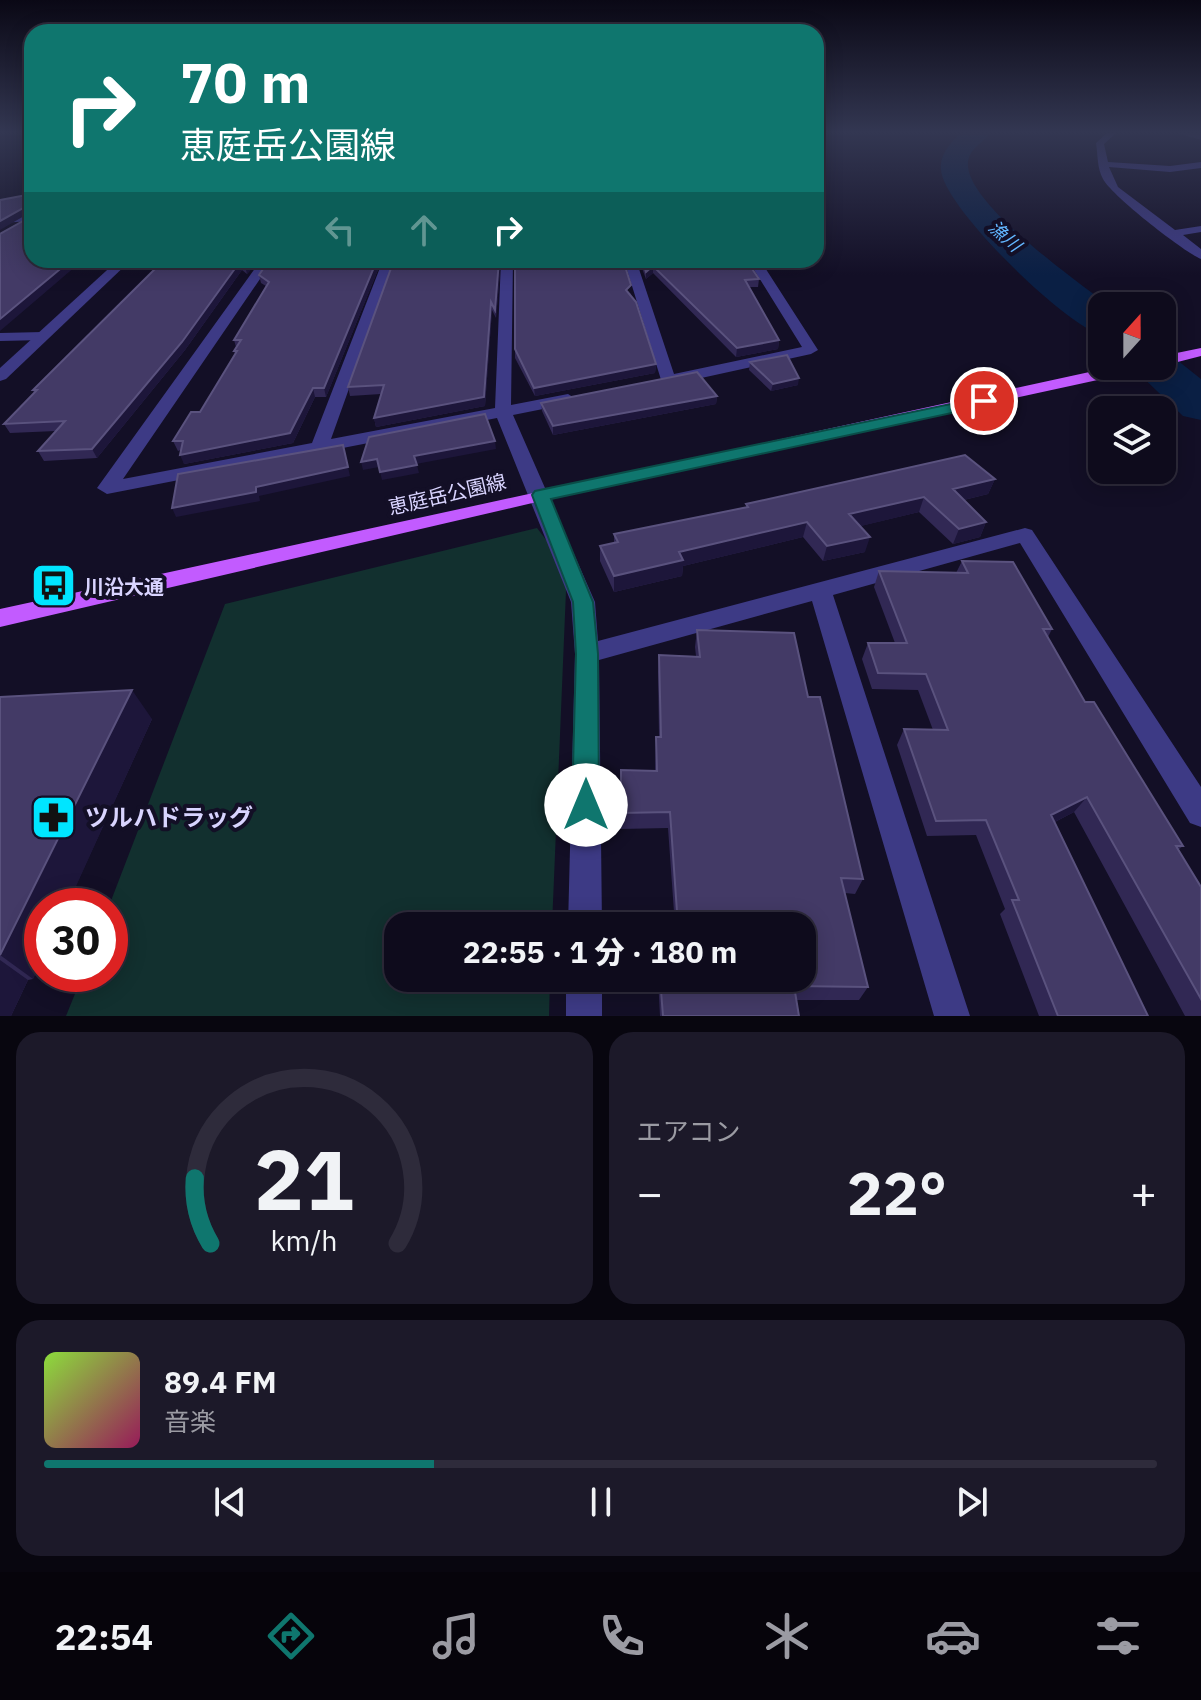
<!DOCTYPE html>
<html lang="ja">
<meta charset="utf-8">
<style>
body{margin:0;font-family:"IBM Plex Sans","Noto Sans JP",sans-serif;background:#1c1929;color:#f1f3f6;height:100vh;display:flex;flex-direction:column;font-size:30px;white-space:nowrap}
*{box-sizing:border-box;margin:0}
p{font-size:26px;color:#9b9ba3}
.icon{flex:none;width:44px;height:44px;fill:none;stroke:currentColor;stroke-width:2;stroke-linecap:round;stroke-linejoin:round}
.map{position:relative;height:1016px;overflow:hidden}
.details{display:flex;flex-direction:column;gap:16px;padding:16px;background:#08060f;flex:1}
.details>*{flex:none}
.banner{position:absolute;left:24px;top:24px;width:800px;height:244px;border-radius:24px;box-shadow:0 4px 20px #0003,0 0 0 2px #2e2b3b;background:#0f766e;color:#fff;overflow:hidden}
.needle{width:52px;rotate:21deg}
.controls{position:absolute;left:1088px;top:292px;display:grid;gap:16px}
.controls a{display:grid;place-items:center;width:88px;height:88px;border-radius:16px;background:#0e0b1c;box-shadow:0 4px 20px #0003,0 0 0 2px #2e2b3b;font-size:40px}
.speed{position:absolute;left:24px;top:888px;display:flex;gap:16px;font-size:40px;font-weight:700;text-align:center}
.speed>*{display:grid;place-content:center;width:104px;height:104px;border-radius:50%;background:#0e0b1c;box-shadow:0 4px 20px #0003,0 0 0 2px #2e2b3b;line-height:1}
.speed .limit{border:12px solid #d22;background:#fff;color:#111}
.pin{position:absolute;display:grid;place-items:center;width:68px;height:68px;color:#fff;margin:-34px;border:4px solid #fff;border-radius:50%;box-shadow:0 2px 8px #0007}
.me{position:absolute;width:88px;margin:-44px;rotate:0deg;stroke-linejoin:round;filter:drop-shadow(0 0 6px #0008)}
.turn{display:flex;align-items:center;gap:28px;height:168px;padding:0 24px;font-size:36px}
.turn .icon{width:104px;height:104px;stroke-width:2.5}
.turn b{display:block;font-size:56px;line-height:68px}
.lanes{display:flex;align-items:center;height:76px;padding:0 24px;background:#0003;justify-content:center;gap:40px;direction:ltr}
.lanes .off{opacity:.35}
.big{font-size:60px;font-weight:800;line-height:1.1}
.details .widget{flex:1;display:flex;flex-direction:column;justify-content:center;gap:12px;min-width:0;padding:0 28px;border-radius:24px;background:#1c1929}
.details .dial{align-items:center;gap:0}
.dial svg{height:208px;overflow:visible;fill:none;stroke:#2e2b3b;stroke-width:7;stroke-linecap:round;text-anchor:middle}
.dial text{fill:#f1f3f6;stroke:none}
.song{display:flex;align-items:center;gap:24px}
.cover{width:96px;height:96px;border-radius:12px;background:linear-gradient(135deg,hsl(90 70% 55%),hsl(330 70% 35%))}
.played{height:8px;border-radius:4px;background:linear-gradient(90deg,#0f766e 35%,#2e2b3b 35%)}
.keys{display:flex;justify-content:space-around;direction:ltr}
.heat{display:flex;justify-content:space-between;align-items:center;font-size:44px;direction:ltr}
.details .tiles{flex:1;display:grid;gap:16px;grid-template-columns:1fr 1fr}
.widget:last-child{grid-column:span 2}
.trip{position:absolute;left:384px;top:912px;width:432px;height:80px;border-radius:24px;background:#0e0b1c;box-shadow:0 4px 20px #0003,0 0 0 2px #2e2b3b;font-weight:800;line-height:80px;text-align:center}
.dock{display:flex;height:128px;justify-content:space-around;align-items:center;background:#06040b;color:#9b9ba3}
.dock .icon{width:56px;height:56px}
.dock .on{color:#0f766e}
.dock b{font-size:36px;color:#f1f3f6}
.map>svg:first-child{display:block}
</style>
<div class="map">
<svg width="1201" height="1016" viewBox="0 0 1201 1016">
<rect width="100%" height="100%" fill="#130f26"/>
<path fill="#12302f" d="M537,528L567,567L552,926H398V978H550L549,1016H66L83,974H110L109,906L225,604Z"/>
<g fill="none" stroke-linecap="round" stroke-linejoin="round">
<path fill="#0a1f44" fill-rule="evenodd" d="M961,133H990C983,144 970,147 968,162C964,203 1078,281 1109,306H1102V335C1066,326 944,208 941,170C939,155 951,142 961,133Z
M1162,353L1172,356L1201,379V420L1183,416L1131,366H1162Z"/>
<path fill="#3d3a85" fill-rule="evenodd" d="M1107,133H1116L1104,144L1108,162L1170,166L1201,162V168L1170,172L1109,167L1118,187L1175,230L1201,226V232L1183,235L1201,249V259C1184,252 1112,196 1103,179C1097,168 1098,156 1096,143Z
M30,215L32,221L0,223V217Z
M117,260H203L197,264L121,267L115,263Z
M261,260H273L123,479L312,443L383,260H395L331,439L495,408L501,260H513L511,405L568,394L576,399L568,404L513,415L595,602L598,641L1025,528L1032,530L1201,787V827L1190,823L1020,543L833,595L970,1016H934L812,601L599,660L602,926H568L575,654L571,602L497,418L107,494L97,488Z
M624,260H636L674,374L802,347L748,260H760L818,350L811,354L674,384L662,383Z
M0,333L43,332L50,336L43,340L0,341Z
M566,978H602V1016H566Z"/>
<path fill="#3d3a85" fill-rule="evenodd" d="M118,260H131L6,379L0,381V368Z"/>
<path fill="#c25bff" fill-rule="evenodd" d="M1201,348V356L1162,366V356Z
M1117,366H1147L1139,371L541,501L0,627V609Z"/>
</g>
<path fill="#312854" d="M1177,133H1201V140Z
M185,260H259L247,274L242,270L185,350L97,458L44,461L38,451L56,431L10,433L4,424L34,393L33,390Z
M382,260L326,397H315L293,443L184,464L181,450L178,451L173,441L200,412L235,354L234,351L236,347L234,340L266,286L261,283L259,275Z
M394,260H501L496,318L492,310L485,406L376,427L374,418L381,394L350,396L348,387Z
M639,260H746L759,279L758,287H749L779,340L778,349L736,357L653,273L646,279Z
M631,293L630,294L656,364L655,373L535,396L515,358V349Z
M750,362L798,385L771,391L749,370Z
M717,396L716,404L553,435L542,411L541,403Z
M995,479L988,494L964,500L986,522L980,537L953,544L919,512L860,526L865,552L823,561L803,537L683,566L682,576L614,592L600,561V546L614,543V534L746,507V504Z
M962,561L1052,629L1048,637L1085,702L1183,846L1178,850L1201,887V1016H1185L1074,812L1055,822L1148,1016H1039L1000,914L1005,909L976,835L927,836L897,745L904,729L933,730L918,690L872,689L862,659L868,643H895L874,587L879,571L956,573Z
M697,630L808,697L863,879L855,894L845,893L868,987L859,1000H796L799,1016H660L658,978H802V926H675L668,828L620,829L621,770L655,771L656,737H659L658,672L659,655L696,656L695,647Z
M0,697L152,719L33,979L28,980L11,1016H0Z"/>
<path fill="#1d163a" d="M27,206L31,212L0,230V221Z
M71,260H83L0,331V319Z
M250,260H259L247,274L245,266Z
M377,260H382L326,397L324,388Z
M499,260H501L496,318L495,310Z
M239,263L242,270L185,350L97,458L92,449Z
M653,266V273L646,279V272Z
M491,302L492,310L485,406L376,427L374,418Z
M779,340L778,349L736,357L737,348Z
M656,364L655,373L535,396L534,388Z
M799,378L798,385L771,391L773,384Z
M313,388L315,397L293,443L184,464L180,455Z
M717,396L716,404L553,435V426Z
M495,441L496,449L416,464L414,456Z
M343,445L350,476L259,496L260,501L176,517L172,508L256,487Z
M377,459L379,467L363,470L361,462Z
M417,465L419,473L382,480L380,472Z
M995,479L988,494L947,504L953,489Z
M924,497L919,512L845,530L849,514Z
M807,522L803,537L683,566L682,576L614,592V576L679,552Z
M986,522L980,537L953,544L959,529Z
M870,537L865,552L823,561L827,546Z
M132,690L152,719L67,906H42V960L33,979L0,955Z
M1087,797L1074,812L1039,830L1051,815Z
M0,960L28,980L11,1016H0Z"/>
<path fill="#433a66" stroke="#5a527e" stroke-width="2" d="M32,194V260H71L0,319V234L30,217L31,206H27L0,221V200Z
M185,260H250L245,266L239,263L182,342L92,449L38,451L65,421L4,424L37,390H33L163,261Z
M269,260H377L324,388H313L290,433L180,455L183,441H173L191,412H200L237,351H234L241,340H234L269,282L259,275Z
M394,260H499L495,310L491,302L484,397L374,418L384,385L348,387Z
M515,260H623L631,285L626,290L636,302L656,364L534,388L515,349Z
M642,260H746L759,279L745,280L779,340L737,348L653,266L646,272Z
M787,355L799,378L773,384L750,362Z
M697,372L717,396L553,426L541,403Z
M485,414L495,441L414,456L417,465L380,472L377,459L361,462L369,437Z
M343,445L348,467L256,487V492L172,508L178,474Z
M965,455L995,479L953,489L986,522L959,529L924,497L849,514L870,537L827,546L807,522L679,552L683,560L614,576L600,546L618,542L614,534L748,507L746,504Z
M962,561L1013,562L1052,629H1043L1085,702H1094L1183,846H1176L1201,887V999L1087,797L1051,815L1148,1016H1058L1012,900H1019L986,820L936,821L904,729L948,730L926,674L878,673L868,643H907L879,571L968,573Z
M697,630L794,633L808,697H820L863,879L841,878L868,987L794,986L799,1016H663L660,978H802V926H678L670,812L621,813V770L657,771L656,737H661L659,655L700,657Z
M132,690L0,955V697Z"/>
<linearGradient id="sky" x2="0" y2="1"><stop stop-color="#0a0815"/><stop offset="0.48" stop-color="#333752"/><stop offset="1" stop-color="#333752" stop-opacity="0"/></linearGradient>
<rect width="1201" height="275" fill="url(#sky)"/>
<path fill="#0f766e" stroke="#0a4d48" stroke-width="2" d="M984,397L989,398V405L551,499L593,602L598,654L599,805L595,814L586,818L576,814L572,805L576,654L573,602L532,495L535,491Z"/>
<defs>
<symbol id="bus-square" viewBox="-11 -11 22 22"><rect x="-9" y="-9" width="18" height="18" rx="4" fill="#00e5ff" stroke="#130f26"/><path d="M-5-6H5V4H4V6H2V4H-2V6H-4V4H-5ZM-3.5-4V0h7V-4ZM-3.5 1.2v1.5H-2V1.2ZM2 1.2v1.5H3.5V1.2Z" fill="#111"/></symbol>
<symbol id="pharmacy-square" viewBox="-11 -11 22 22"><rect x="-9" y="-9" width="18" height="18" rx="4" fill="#00e5ff" stroke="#130f26"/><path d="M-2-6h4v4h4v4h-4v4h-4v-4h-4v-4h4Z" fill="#111"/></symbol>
</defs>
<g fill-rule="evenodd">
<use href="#bus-square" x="28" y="560" width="51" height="51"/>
<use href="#pharmacy-square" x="28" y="792" width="51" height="51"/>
</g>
<g text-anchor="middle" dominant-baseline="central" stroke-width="8" stroke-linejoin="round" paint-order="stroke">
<g font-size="18" font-style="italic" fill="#62b6ff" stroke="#130f26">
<text transform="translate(1005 236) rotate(42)">漁川</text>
</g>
<g font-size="20" fill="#d9d4ff" stroke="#130f26">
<text transform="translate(447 494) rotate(-13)">恵庭岳公園線</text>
</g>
<g font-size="20" font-weight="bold" fill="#d9d4ff" stroke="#130f26" text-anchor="start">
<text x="84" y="586">川沿大通</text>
</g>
<g font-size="24" font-weight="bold" fill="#d9d4ff" stroke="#130f26" text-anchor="start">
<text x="85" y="817">ツルハドラッグ</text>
</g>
</g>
</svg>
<div class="controls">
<a><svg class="needle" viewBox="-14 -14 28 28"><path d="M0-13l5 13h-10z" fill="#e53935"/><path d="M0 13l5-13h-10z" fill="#9b9ba3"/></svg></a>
<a><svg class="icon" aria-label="layers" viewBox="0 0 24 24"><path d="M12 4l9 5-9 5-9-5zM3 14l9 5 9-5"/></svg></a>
</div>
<div class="speed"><div class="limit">30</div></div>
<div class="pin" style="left:984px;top:401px;background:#d93025"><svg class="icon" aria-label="arrive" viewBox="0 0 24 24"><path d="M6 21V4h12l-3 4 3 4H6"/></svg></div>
<svg class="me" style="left:586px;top:805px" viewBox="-20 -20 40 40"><circle r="19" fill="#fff"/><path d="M0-13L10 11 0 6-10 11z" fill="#0f766e"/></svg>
<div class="trip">22:55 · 1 分 · 180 m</div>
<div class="banner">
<div class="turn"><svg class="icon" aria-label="right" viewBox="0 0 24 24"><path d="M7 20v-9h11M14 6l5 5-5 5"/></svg><div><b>70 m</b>恵庭岳公園線</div></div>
<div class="lanes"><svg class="icon off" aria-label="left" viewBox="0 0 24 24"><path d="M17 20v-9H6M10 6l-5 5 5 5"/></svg><svg class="icon off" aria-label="ahead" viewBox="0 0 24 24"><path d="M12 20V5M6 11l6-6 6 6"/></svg><svg class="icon" aria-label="right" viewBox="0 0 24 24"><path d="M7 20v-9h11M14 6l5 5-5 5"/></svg></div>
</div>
</div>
<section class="details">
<div class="tiles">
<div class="widget dial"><svg viewBox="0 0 100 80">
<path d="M14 69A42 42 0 1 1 86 69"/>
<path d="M14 69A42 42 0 0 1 8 44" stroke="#0f766e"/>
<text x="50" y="56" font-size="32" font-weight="700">21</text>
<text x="50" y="72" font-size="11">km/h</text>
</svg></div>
<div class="widget"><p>エアコン</p>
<div class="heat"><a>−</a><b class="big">22°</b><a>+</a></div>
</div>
<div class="widget">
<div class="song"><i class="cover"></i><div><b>89.4 FM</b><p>音楽</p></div></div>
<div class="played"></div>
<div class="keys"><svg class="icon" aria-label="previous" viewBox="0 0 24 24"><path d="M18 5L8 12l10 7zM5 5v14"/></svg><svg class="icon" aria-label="pause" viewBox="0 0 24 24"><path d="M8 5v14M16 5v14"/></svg><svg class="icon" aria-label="next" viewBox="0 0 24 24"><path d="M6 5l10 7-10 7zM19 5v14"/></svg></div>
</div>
</div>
</section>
<nav class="dock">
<b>22:54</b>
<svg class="icon on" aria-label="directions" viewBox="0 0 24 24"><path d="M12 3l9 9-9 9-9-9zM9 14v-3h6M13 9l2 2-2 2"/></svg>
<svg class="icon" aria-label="music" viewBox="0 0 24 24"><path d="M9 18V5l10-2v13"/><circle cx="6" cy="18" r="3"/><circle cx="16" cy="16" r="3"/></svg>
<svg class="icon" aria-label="phone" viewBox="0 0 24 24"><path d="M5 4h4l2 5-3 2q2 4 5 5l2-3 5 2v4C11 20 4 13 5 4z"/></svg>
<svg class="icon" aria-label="climate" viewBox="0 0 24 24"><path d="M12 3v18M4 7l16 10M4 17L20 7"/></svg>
<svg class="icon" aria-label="car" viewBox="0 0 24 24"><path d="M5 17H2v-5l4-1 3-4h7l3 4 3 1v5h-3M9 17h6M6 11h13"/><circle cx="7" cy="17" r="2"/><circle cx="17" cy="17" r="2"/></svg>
<svg class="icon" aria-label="filters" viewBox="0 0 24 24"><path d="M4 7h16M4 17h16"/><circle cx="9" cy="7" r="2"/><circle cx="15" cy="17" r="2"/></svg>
</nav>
